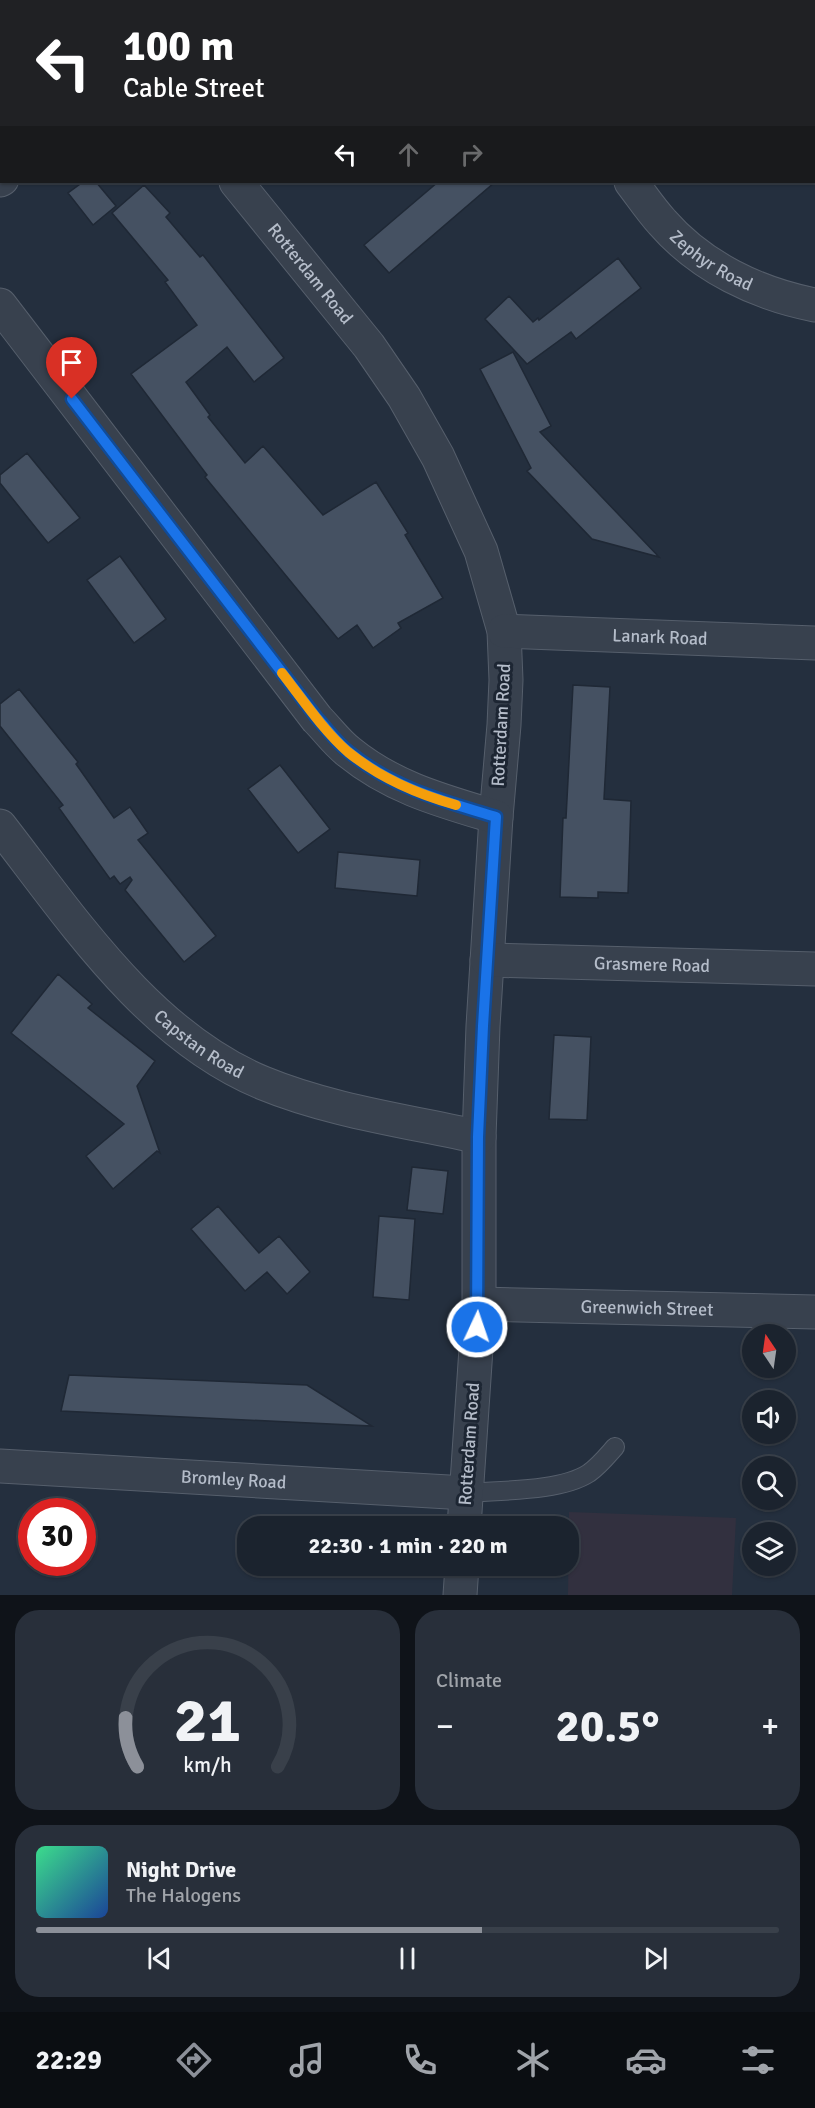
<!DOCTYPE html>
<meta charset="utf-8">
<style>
body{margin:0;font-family:Signika,sans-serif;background:#282f3a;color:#f1f3f6;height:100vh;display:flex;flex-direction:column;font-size:22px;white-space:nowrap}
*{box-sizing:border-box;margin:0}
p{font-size:20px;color:#a0a4aa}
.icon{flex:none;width:33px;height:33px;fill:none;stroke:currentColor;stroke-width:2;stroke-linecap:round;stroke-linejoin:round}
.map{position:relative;height:1595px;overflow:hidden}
.sheet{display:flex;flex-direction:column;gap:15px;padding:15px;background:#0f1319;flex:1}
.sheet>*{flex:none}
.guide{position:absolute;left:0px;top:0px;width:816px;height:183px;box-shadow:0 2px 4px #0004,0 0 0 2px #39404a;background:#202124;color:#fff;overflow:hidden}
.needle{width:39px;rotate:347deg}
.tools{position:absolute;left:742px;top:1324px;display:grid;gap:12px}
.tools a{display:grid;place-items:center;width:54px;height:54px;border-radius:50%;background:#1b232e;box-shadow:0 2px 4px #0004,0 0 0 2px #39404a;font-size:30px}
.speed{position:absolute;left:18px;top:1498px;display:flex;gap:12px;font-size:30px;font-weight:700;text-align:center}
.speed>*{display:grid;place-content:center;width:78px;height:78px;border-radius:50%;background:#1b232e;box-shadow:0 2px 4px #0004,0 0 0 2px #39404a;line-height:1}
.speed .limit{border:9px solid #d22;background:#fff;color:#111}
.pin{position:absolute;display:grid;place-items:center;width:51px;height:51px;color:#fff;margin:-62px -26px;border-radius:50% 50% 50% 0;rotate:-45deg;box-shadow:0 0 6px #0007}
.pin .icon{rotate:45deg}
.me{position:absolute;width:66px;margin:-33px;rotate:3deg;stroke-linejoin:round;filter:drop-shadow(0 0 4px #0008)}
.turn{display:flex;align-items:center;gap:21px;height:126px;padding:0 24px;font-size:27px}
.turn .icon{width:78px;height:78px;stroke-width:2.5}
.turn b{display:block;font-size:42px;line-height:51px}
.lanes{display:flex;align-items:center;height:57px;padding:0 24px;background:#0003;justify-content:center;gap:30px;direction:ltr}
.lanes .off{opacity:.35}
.big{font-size:45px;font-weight:800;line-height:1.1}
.sheet .card{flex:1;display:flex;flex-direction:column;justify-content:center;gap:9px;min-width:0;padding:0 21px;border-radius:24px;background:#282f3a}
.sheet .dial{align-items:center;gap:0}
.dial svg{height:156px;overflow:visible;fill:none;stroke:#39404a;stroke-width:7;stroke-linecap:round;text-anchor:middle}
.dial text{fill:#f1f3f6;stroke:none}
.song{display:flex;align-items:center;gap:18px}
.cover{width:72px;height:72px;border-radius:9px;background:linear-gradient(135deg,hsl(150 70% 55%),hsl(220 70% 35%))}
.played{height:6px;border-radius:3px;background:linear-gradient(90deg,#8c9099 60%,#39404a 60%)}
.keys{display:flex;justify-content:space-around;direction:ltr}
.heat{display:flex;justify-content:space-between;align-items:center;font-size:33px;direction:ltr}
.sheet .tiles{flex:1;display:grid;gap:15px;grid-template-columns:1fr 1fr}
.card:last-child{grid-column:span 2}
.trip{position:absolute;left:237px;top:1516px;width:342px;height:60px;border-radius:24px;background:#1b232e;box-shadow:0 2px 4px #0004,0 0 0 2px #39404a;font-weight:800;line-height:60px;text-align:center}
.tab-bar{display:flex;height:96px;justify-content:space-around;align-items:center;background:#0b0e12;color:#a0a4aa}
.tab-bar .icon{width:42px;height:42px}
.tab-bar .current{color:#8c9099}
.tab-bar b{font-size:27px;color:#f1f3f6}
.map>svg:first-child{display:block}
</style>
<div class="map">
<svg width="815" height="1595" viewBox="0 0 815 1595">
<rect width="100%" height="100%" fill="#242f3e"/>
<path fill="#32303f" d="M569,1512L736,1518L732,1595H568Z"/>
<path fill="#455162" stroke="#1f2835" stroke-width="1.5" d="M83,182H96L116,206L93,225L68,193Z
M438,182H495L389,273L364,245Z
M144,185L170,213L166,217L200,257L203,255L284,358L254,382L227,347L186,382L210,415L208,417L245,463L263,446L323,515L376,482L408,533L405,535L443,598L398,623L401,628L373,648L357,625L338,639L205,477L207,475L131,374L197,325L165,282L168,280L112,213Z
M618,258L641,288L576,339L571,332L527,364L485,319L509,296L533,322L538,318L539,320Z
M513,352L551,426L540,432L659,557L592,539L527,471L531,468L480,369Z
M27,453L80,518L48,543L0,483V475Z
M120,556L166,619L134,643L87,580Z
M573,685L610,687L604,799L631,801L628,893L598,892V898L560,897L563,818H566Z
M19,689L78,762L76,764L114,818L130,807L148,833L138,840L216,936L184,962L125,890L132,880L130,877L120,884L114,876L110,879L59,808L63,805L0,726V704Z
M280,765L330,829L298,853L248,789Z
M338,852L420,860L417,896L335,888Z
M58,974L92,1004L88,1008L155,1061L137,1086L160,1153L157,1151L113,1189L86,1156L124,1124L11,1033Z
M554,1035L591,1037L587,1120L549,1119Z
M412,1167L448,1171L443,1214L407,1210Z
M218,1206L259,1253L279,1236L310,1272L287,1294L267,1272L245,1291L191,1229Z
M379,1216L415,1219L409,1300L373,1297Z
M69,1375L307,1385L372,1426L61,1411Z"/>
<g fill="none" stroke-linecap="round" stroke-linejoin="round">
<defs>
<path id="service" d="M466,1493C500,1490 560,1492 589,1473C599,1466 607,1456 615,1447"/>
<g id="minor">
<path d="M91,0L93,2"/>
<path d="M494,0L495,2"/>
<path d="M0,180L2,179"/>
<path id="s1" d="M236,182L369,346L404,397L438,457L481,551L504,631L506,680L504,725L496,817L483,1026L479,1137V1304L464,1527"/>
<path id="s2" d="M631,182C641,195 651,210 662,222C701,267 758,294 815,305"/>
<path d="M0,305L317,719C328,730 337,743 349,752C393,788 443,801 496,817"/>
<path id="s3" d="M504,631L815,643"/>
<path id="s4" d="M0,826C73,920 149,1036 263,1083C331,1111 407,1121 479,1137"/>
<path id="s5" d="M487,960L815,969"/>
<path id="s6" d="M479,1304L815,1312"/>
<path id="s7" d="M0,1466L466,1493"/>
<path d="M460,1595L462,1566"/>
</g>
</defs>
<use href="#service" stroke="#565f6c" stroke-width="20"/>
<use href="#minor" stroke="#565f6c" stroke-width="35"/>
<use href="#service" stroke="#38414e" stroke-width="18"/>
<use href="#minor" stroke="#38414e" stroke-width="33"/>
</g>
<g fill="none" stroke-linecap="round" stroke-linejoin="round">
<defs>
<path id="route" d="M72,399L317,718C328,730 337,743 349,752C393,788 443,801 496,817L483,1026L478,1137L477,1327"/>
</defs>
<use href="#route" stroke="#114b97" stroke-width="15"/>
<use href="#route" stroke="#1a73e8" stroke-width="10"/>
<path stroke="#f59e0b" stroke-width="10" d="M282,673C303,700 323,730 348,752C380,778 417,794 456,805"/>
</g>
<g text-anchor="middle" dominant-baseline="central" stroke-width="6" stroke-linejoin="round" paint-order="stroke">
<g font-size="18" fill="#b4bcc9" stroke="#1d2633">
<text stroke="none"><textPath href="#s2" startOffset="114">Zephyr Road</textPath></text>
<text stroke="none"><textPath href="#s1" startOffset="118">Rotterdam Road</textPath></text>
<text stroke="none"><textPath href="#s3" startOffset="156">Lanark Road</textPath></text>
<text transform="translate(501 725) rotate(-87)">Rotterdam Road</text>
<text stroke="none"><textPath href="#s5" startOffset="165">Grasmere Road</textPath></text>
<text stroke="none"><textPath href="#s4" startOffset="297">Capstan Road</textPath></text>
<text stroke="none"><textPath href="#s6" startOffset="168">Greenwich Street</textPath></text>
<text transform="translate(469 1444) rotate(-86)">Rotterdam Road</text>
<text stroke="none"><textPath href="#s7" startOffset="234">Bromley Road</textPath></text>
</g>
</g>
</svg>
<div class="tools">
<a><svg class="needle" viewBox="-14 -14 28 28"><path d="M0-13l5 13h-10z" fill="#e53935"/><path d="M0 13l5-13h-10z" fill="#a0a4aa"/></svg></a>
<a><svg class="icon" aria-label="sound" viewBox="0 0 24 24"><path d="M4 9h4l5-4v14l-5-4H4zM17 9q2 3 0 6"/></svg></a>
<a><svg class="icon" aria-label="search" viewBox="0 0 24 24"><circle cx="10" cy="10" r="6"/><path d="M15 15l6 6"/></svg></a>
<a><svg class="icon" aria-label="layers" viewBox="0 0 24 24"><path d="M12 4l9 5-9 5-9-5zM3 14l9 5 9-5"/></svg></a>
</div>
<div class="speed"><div class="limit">30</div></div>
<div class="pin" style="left:72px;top:399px;background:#d93025"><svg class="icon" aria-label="arrive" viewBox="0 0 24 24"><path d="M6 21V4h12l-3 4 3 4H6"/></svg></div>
<svg class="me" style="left:477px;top:1327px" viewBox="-20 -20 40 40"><circle r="17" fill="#1a73e8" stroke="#fff" stroke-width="3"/><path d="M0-11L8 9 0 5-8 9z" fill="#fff"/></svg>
<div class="trip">22:30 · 1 min · 220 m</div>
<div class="guide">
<div class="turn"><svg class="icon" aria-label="left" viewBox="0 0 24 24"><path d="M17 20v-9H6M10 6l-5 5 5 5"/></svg><div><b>100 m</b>Cable Street</div></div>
<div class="lanes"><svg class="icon" aria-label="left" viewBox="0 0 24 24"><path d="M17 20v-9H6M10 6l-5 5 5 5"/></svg><svg class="icon off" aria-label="ahead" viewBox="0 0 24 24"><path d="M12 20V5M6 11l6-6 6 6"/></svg><svg class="icon off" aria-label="right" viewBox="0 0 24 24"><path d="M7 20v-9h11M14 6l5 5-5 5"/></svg></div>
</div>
</div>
<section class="sheet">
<div class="tiles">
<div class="card dial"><svg viewBox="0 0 100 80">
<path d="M14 69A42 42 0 1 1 86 69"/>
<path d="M14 69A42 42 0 0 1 8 44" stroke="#8c9099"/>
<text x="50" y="56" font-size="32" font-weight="700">21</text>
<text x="50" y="72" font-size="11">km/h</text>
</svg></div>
<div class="card"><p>Climate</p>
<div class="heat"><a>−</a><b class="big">20.5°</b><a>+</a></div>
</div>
<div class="card">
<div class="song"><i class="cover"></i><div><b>Night Drive</b><p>The Halogens</p></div></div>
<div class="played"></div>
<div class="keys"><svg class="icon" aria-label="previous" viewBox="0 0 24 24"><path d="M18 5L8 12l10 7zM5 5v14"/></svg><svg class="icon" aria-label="pause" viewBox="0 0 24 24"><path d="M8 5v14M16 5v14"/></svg><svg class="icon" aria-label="next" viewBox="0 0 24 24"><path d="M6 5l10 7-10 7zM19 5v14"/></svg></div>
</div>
</div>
</section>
<nav class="tab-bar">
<b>22:29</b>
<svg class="icon current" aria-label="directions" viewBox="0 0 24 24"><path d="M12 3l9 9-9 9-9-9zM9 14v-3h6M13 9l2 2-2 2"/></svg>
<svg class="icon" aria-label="music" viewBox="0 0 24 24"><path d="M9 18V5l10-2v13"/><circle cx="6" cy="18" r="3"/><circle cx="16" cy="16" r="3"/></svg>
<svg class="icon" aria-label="phone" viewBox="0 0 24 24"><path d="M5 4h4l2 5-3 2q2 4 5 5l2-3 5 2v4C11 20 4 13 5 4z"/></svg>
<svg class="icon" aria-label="climate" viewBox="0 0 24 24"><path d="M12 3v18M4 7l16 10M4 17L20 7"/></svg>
<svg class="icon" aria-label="car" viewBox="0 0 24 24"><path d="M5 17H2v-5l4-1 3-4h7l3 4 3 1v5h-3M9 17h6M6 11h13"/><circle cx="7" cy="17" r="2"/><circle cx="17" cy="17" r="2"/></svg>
<svg class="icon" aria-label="filters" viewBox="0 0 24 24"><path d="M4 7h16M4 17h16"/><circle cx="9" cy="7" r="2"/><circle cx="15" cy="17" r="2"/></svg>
</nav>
